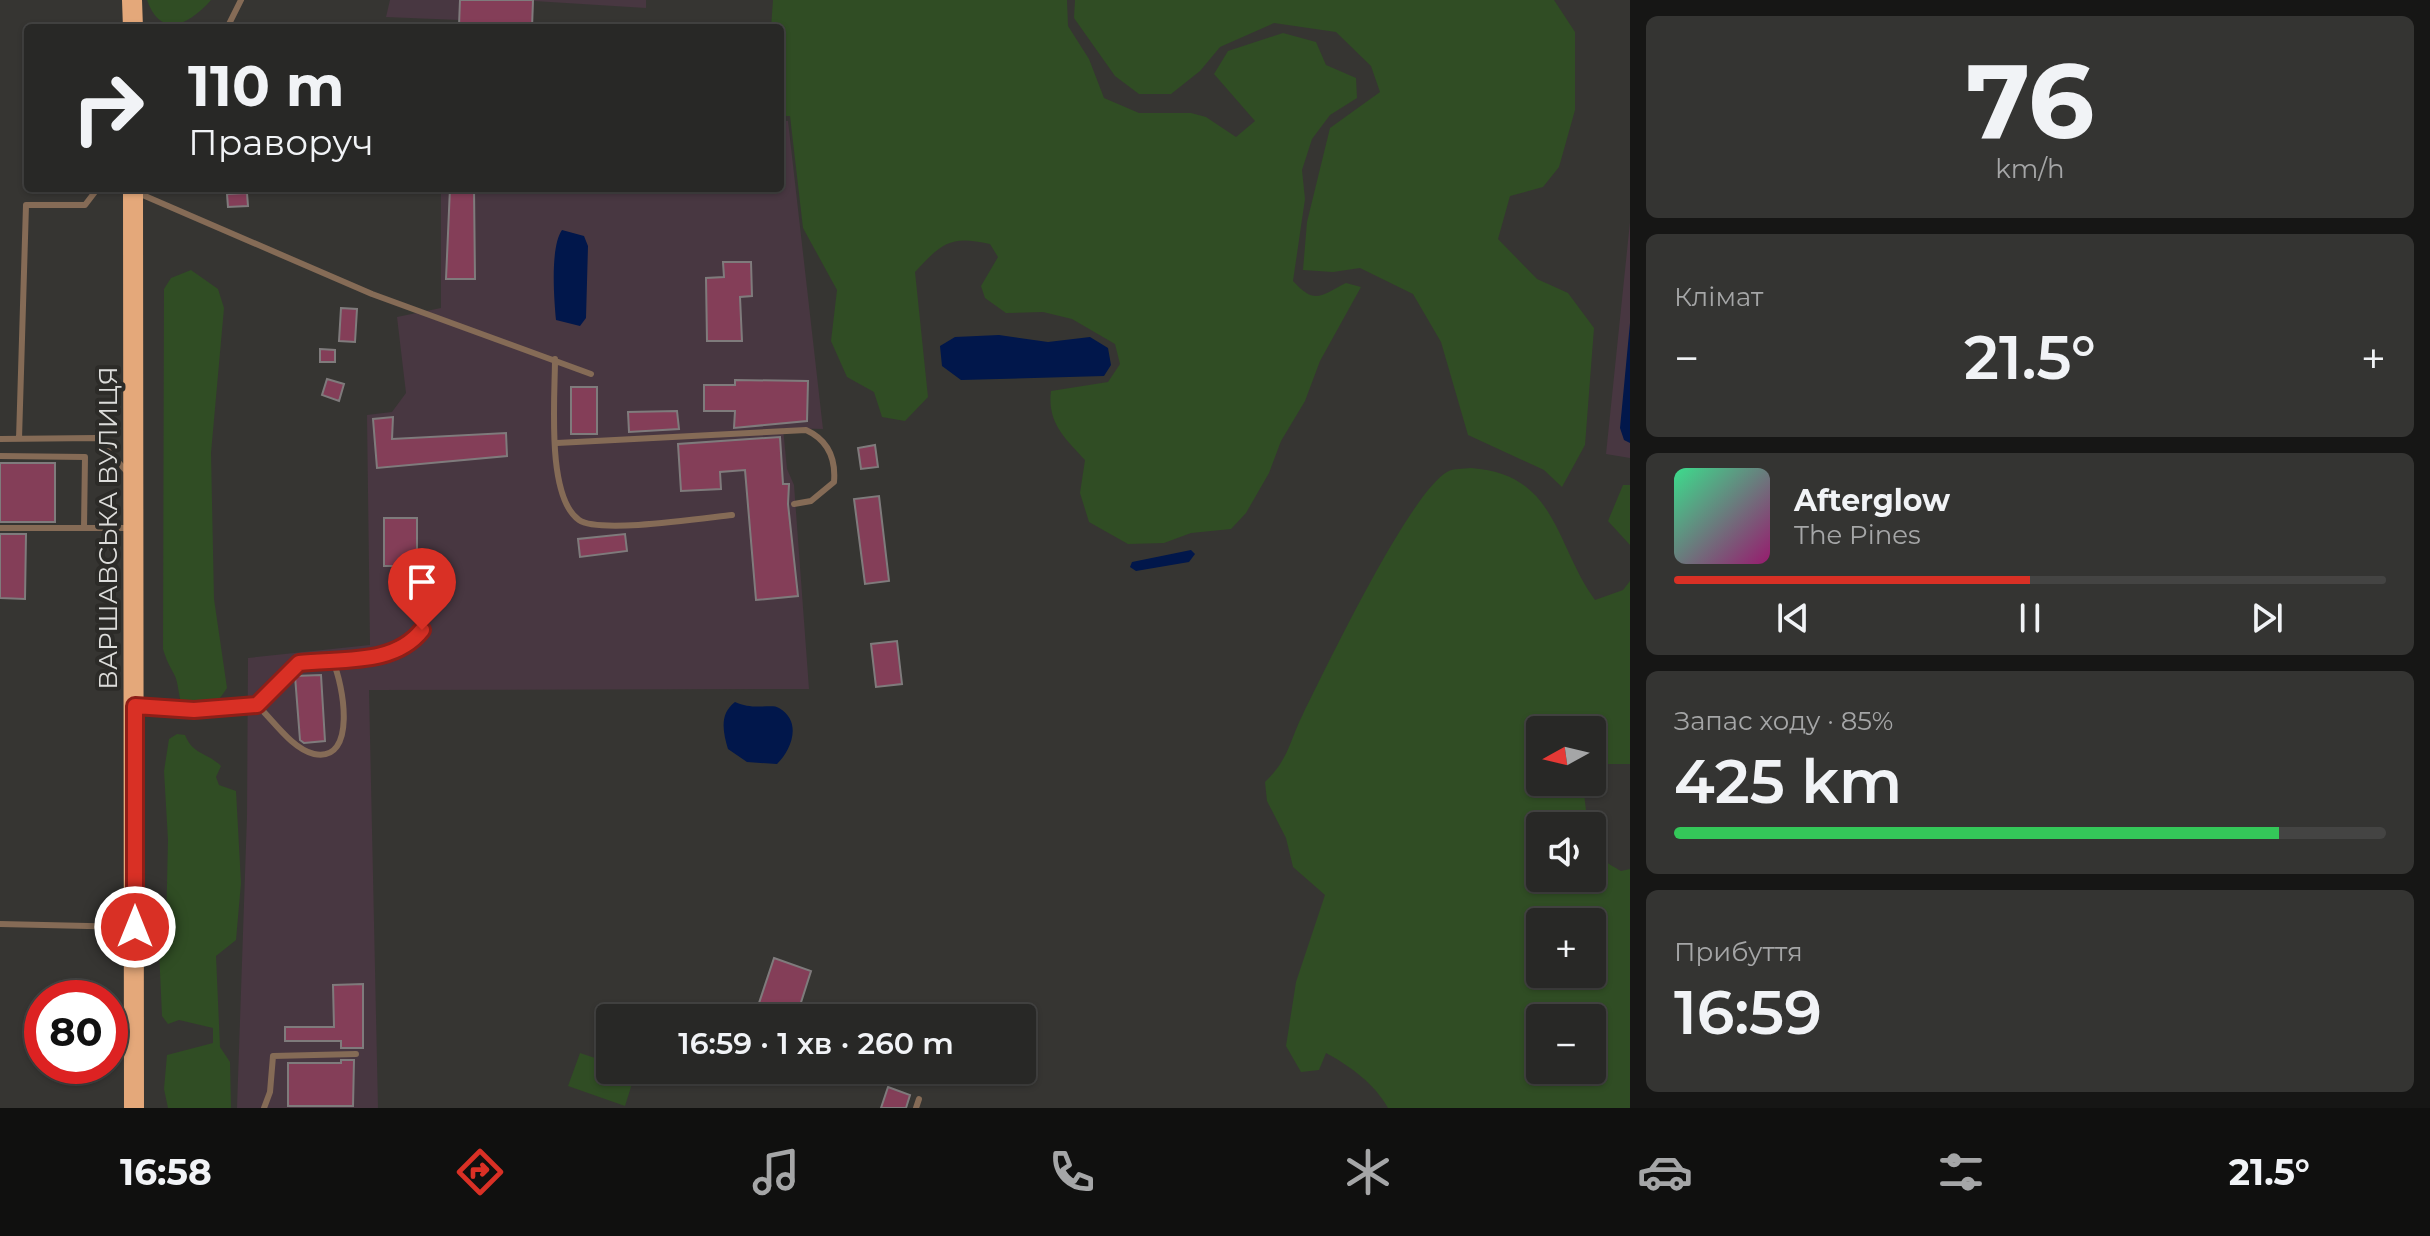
<!DOCTYPE html>
<html lang="uk">
<meta charset="utf-8">
<style>
body{margin:0;font-family:Montserrat,sans-serif;background:#343432;color:#f1f3f6;height:100vh;display:flex;flex-direction:column;font-size:30px;white-space:nowrap}
*{box-sizing:border-box;margin:0}
p{font-size:26px;color:#a5a6a7}
.icon{flex:none;width:44px;height:44px;fill:none;stroke:currentColor;stroke-width:2;stroke-linecap:round;stroke-linejoin:round}
.map{position:relative;flex:1;overflow:hidden}
.side{display:flex;flex-direction:column;gap:16px;padding:16px;background:#161615;width:800px}
.side>*{flex:none}
.guide{position:absolute;left:24px;top:24px;width:760px;height:168px;border-radius:8px;box-shadow:0 2px 6px #0004,0 0 0 2px #444443;background:#282826;color:#f1f3f6;overflow:hidden}
.needle{width:52px;rotate:262deg}
.fabs{position:absolute;left:1526px;top:716px;display:grid;gap:16px}
.fabs a{display:grid;place-items:center;width:80px;height:80px;border-radius:8px;background:#282826;box-shadow:0 2px 6px #0004,0 0 0 2px #444443;font-size:40px}
.speed{position:absolute;left:24px;top:980px;display:flex;gap:16px;font-size:40px;font-weight:700;text-align:center}
.speed>*{display:grid;place-content:center;width:104px;height:104px;border-radius:50%;background:#282826;box-shadow:0 2px 6px #0004,0 0 0 2px #444443;line-height:1}
.speed .limit{border:12px solid #d22;background:#fff;color:#111}
.pin{position:absolute;display:grid;place-items:center;width:68px;height:68px;color:#fff;margin:-82px -34px;border-radius:50% 50% 50% 0;rotate:-45deg;box-shadow:0 0 8px #0007}
.pin .icon{rotate:45deg}
.me{position:absolute;width:88px;margin:-44px;rotate:0deg;stroke-linejoin:round;filter:drop-shadow(0 0 6px #0008)}
.turn{display:flex;align-items:center;gap:28px;height:168px;padding:0 32px;font-size:36px}
.turn .icon{width:104px;height:104px;stroke-width:2.5}
.turn b{display:block;font-size:56px;line-height:68px}
.big{font-size:60px;font-weight:600;line-height:1.1}
.side .tile{flex:1;display:flex;flex-direction:column;justify-content:center;gap:12px;min-width:0;padding:0 28px;border-radius:12px;background:#343432}
.side .dial{align-items:center;gap:0}
.dial b{font-size:104px;line-height:1}
.song{display:flex;align-items:center;gap:24px}
.cover{width:96px;height:96px;border-radius:12px;background:linear-gradient(135deg,hsl(150 70% 55%),hsl(320 70% 35%))}
.played{height:8px;border-radius:4px;background:linear-gradient(90deg,#d93025 50%,#444443 50%)}
.keys{display:flex;justify-content:space-around;direction:ltr}
.heat{display:flex;justify-content:space-between;align-items:center;font-size:44px;direction:ltr}
.charge{height:12px;border-radius:6px;background:linear-gradient(90deg,#34c759 85%,#444443 0)}
.trip{position:absolute;left:596px;top:1004px;width:440px;height:80px;border-radius:8px;background:#282826;box-shadow:0 2px 6px #0004,0 0 0 2px #444443;font-weight:600;line-height:80px;text-align:center}
.menu{display:flex;height:128px;justify-content:space-around;align-items:center;background:#10100f;color:#a5a6a7}
.menu .icon{width:56px;height:56px}
.menu .on{color:#d93025}
.menu b{font-size:36px;color:#f1f3f6}
main{display:flex;flex:1;min-height:0}
.map>svg:first-child{display:block}
</style>
<main>
<div class="map">
<svg width="1630" height="1108" viewBox="0 0 1630 1108">
<rect width="100%" height="100%" fill="#363532"/>
<path fill="#483741" d="M390,0H646V8L534,1L532,28H510L459,26V20L386,17Z
M780,121H788L823,429L783,428L787,469L794,485L809,689L369,690L378,1108H237L247,816L248,658L370,645L367,415L392,412L406,393L397,317L441,308V188H780Z
M1630,222V458L1606,454Z"/>
<path fill="#304d24" fill-rule="evenodd" d="M147,0H211C190,24 161,40 147,0Z
M773,0H1067L1068,26L1089,59L1104,98L1139,113H1191L1206,117L1236,137L1255,121L1214,74L1228,51L1283,33L1316,42L1326,65L1356,78L1357,98L1330,115L1312,139L1302,170L1305,199L1293,281C1315,305 1320,296 1346,283L1361,287L1320,361L1305,401L1281,441L1269,473L1246,513L1231,529L1191,533L1164,543L1128,544L1089,522L1080,493L1085,460C1065,438 1047,423 1051,391L1108,382L1120,364L1115,344L1072,319L1043,312L1006,313L985,298L981,286L998,257L990,244C950,235 942,243 915,272L928,397L905,421L882,417L874,392L847,377L831,341L837,290L803,228L790,116H780V28H771Z
M1075,0H1554L1575,32V110L1559,167L1543,187L1510,196L1498,239L1537,279L1568,293L1594,328L1585,445L1562,487L1544,470L1468,435L1441,342L1413,294L1360,268L1333,272L1303,270L1307,222L1330,128L1380,92L1371,66L1336,32L1274,23L1220,47L1200,71L1171,94H1139L1115,76L1074,18Z
M191,270L218,289L224,308L211,453L214,599L227,688C215,707 205,712 183,708C178,697 179,683 174,674C169,665 166,659 163,649L164,289L171,278Z
M1471,468C1557,474 1554,543 1595,600L1623,590L1630,581V764H1598L1592,777V730H1540V782H1590L1584,794L1588,826H1540V878H1592V842C1595,857 1609,864 1621,871L1630,869V1108H1388C1375,1084 1350,1066 1326,1053L1319,1070L1301,1072L1286,1046L1296,982L1325,895L1293,867L1286,838L1267,801L1265,782C1289,759 1289,742 1303,714C1326,668 1409,494 1447,472C1453,468 1464,469 1471,468ZM1592,922V974H1540V922ZM1592,1018V1070H1540V1018Z
M1623,485H1630V545L1608,521Z
M177,734L185,735C193,755 207,752 221,766L216,777L219,785L236,791L241,883L236,940L216,956L220,1047L230,1062L231,1108H168L164,1089L167,1055L213,1043V1028L179,1020L168,1024L162,1016L159,950L166,928L168,840L164,771L169,739Z
M580,1053L610,1063V1070L636,1071L625,1106L568,1086Z"/>
<path fill="#01174b" d="M562,230L584,236L588,246L586,318L580,326L556,320C554,299 550,247 562,230Z
M1630,323V443L1624,440L1620,428Z
M999,335L1048,342L1090,337L1108,348L1111,365L1104,376L961,380L942,366L940,346L955,337Z
M1191,550L1195,554L1189,562L1136,571L1130,567L1132,562Z
M735,702C754,711 772,703 779,708C803,722 791,750 777,764L747,762L728,749C723,732 719,714 735,702Z"/>
<path fill="#843e58" stroke="#7f7b7c" stroke-width="2" d="M460,0H533L532,28L459,26Z
M450,188H474L475,279H446Z
M247,193L248,206L228,207L227,194Z
M723,262H751L752,296L740,297L742,341H707L706,278L724,277Z
M341,308L357,309L355,342L339,341Z
M320,349L335,350V362H320Z
M327,379L344,384L339,401L322,395Z
M735,380L808,381L807,421L734,428L735,411H704V385H735Z
M571,387H597V434H571Z
M677,411L679,429L629,432L628,412Z
M393,417L392,439L506,433L507,456L377,468L373,419Z
M780,437L783,484H789L788,504L798,596L756,600L745,470L720,472L721,489L681,491L678,444Z
M875,445L878,467L861,469L858,448Z
M0,463H55V522H0Z
M879,496L889,581L865,584L854,499Z
M384,518H417V566H384Z
M0,534H26L25,599L0,598Z
M625,534L627,551L580,557L578,539Z
M897,641L902,684L876,687L871,644Z
M321,675L325,741L304,743L300,740L295,676Z
M774,958L811,971L796,1018H754Z
M363,984V1048H341V1041H285V1027H334L333,985Z
M668,1005L702,1015L701,1018H665Z
M341,1060H354L353,1106H288V1063H341Z
M888,1087L910,1095L906,1108H881Z"/>
<g fill="none" stroke-linecap="round" stroke-linejoin="round">
<path stroke="#856b56" stroke-width="6" d="M227,28L241,0
M138,193L372,294L591,374
M555,359C555,397 546,497 579,520C599,534 704,518 732,515
M0,439L96,438L129,474
M19,439L26,205H85L98,188
M557,443L806,430C828,440 836,458 834,482L811,501L794,504
M0,456L85,457L84,528
M0,528H131
M333,662C358,658 415,658 422,627C425,611 423,592 423,576
M139,706L194,710L257,705L299,663L333,662C343,683 358,763 314,754C292,749 273,720 257,705
M0,924L132,927
M264,1108L270,1092L273,1056L356,1054
M916,1108L919,1099"/>
<path stroke="#e4a87a" stroke-width="20" d="M132,0L133,28
M133,188L134,1108"/>
</g>
<g fill="none" stroke-linecap="round" stroke-linejoin="round">
<defs>
<path id="route" d="M135,927V706L194,710L257,705L299,663C340,658 394,666 422,630"/>
</defs>
<use href="#route" stroke="#8d1f18" stroke-width="20"/>
<use href="#route" stroke="#d93025" stroke-width="14"/>
</g>
<g text-anchor="middle" dominant-baseline="central" stroke-width="8" stroke-linejoin="round" paint-order="stroke">
<g font-size="26" fill="#dcdcda" stroke="#2c2b28">
<text transform="translate(108 528) rotate(-90)">ВАРШАВСЬКА ВУЛИЦЯ</text>
</g>
</g>
</svg>
<div class="fabs">
<a><svg class="needle" viewBox="-14 -14 28 28"><path d="M0-13l5 13h-10z" fill="#e53935"/><path d="M0 13l5-13h-10z" fill="#a5a6a7"/></svg></a>
<a><svg class="icon" aria-label="sound" viewBox="0 0 24 24"><path d="M4 9h4l5-4v14l-5-4H4zM17 9q2 3 0 6"/></svg></a>
<a>+</a>
<a>−</a>
</div>
<div class="speed"><div class="limit">80</div></div>
<div class="pin" style="left:422px;top:630px;background:#d93025"><svg class="icon" aria-label="arrive" viewBox="0 0 24 24"><path d="M6 21V4h12l-3 4 3 4H6"/></svg></div>
<svg class="me" style="left:135px;top:927px" viewBox="-20 -20 40 40"><circle r="17" fill="#d93025" stroke="#fff" stroke-width="3"/><path d="M0-11L8 9 0 5-8 9z" fill="#fff"/></svg>
<div class="trip">16:59 · 1 хв · 260 m</div>
<div class="guide">
<div class="turn"><svg class="icon" aria-label="right" viewBox="0 0 24 24"><path d="M7 20v-9h11M14 6l5 5-5 5"/></svg><div><b>110 m</b>Праворуч</div></div>
</div>
</div>
<section class="side">
<div class="tile dial"><b>76</b><p>km/h</p></div>
<div class="tile"><p>Клімат</p>
<div class="heat"><a>−</a><b class="big">21.5°</b><a>+</a></div>
</div>
<div class="tile">
<div class="song"><i class="cover"></i><div><b>Afterglow</b><p>The Pines</p></div></div>
<div class="played"></div>
<div class="keys"><svg class="icon" aria-label="previous" viewBox="0 0 24 24"><path d="M18 5L8 12l10 7zM5 5v14"/></svg><svg class="icon" aria-label="pause" viewBox="0 0 24 24"><path d="M8 5v14M16 5v14"/></svg><svg class="icon" aria-label="next" viewBox="0 0 24 24"><path d="M6 5l10 7-10 7zM19 5v14"/></svg></div>
</div>
<div class="tile"><p>Запас ходу · 85%</p><b class="big">425 km</b><div class="charge"></div></div>
<div class="tile"><p>Прибуття</p><b class="big">16:59</b></div>
</section>
</main>
<nav class="menu">
<b>16:58</b>
<svg class="icon on" aria-label="directions" viewBox="0 0 24 24"><path d="M12 3l9 9-9 9-9-9zM9 14v-3h6M13 9l2 2-2 2"/></svg>
<svg class="icon" aria-label="music" viewBox="0 0 24 24"><path d="M9 18V5l10-2v13"/><circle cx="6" cy="18" r="3"/><circle cx="16" cy="16" r="3"/></svg>
<svg class="icon" aria-label="phone" viewBox="0 0 24 24"><path d="M5 4h4l2 5-3 2q2 4 5 5l2-3 5 2v4C11 20 4 13 5 4z"/></svg>
<svg class="icon" aria-label="climate" viewBox="0 0 24 24"><path d="M12 3v18M4 7l16 10M4 17L20 7"/></svg>
<svg class="icon" aria-label="car" viewBox="0 0 24 24"><path d="M5 17H2v-5l4-1 3-4h7l3 4 3 1v5h-3M9 17h6M6 11h13"/><circle cx="7" cy="17" r="2"/><circle cx="17" cy="17" r="2"/></svg>
<svg class="icon" aria-label="filters" viewBox="0 0 24 24"><path d="M4 7h16M4 17h16"/><circle cx="9" cy="7" r="2"/><circle cx="15" cy="17" r="2"/></svg>
<b>21.5°</b>
</nav>
